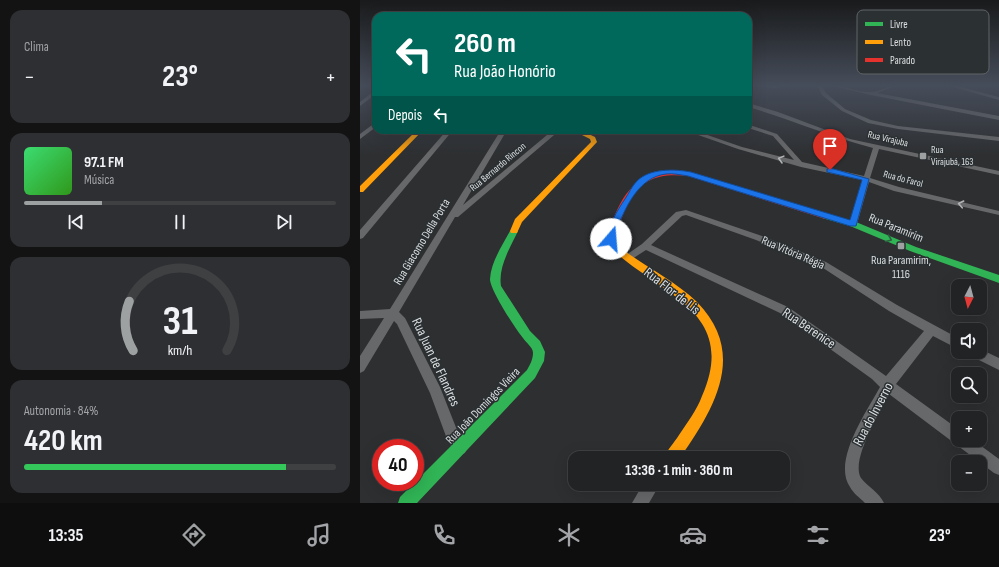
<!DOCTYPE html>
<html lang="pt">
<meta charset="utf-8">
<style>
body{margin:0;font-family:"Sofia Sans Condensed",sans-serif;background:#2e2f32;color:#f1f3f6;height:100vh;display:flex;flex-direction:column;font-size:15px;white-space:nowrap}
*{box-sizing:border-box;margin:0}
p{font-size:13px;color:#a2a4a7}
.icon{flex:none;width:22px;height:22px;fill:none;stroke:currentColor;stroke-width:2;stroke-linecap:round;stroke-linejoin:round}
.map{position:relative;flex:1;overflow:hidden}
.side{display:flex;flex-direction:column;gap:10px;padding:10px;background:#131314;width:360px}
.side>*{flex:none}
.banner{position:absolute;left:12px;top:12px;width:380px;height:122px;border-radius:12px;box-shadow:0 4px 16px #0002,0 0 0 1px #3f4042;background:#00695c;color:#fff;overflow:hidden}
.needle{width:26px;rotate:186deg}
.fabs{position:absolute;left:591px;top:279px;display:grid;gap:8px}
.fabs a{display:grid;place-items:center;width:36px;height:36px;border-radius:8px;background:#222325;box-shadow:0 4px 16px #0002,0 0 0 1px #3f4042;font-size:20px}
.speed{position:absolute;left:12px;top:439px;display:flex;gap:8px;font-size:20px;font-weight:700;text-align:center}
.speed>*{display:grid;place-content:center;width:52px;height:52px;border-radius:50%;background:#222325;box-shadow:0 4px 16px #0002,0 0 0 1px #3f4042;line-height:1}
.speed .limit{border:6px solid #d22;background:#fff;color:#111}
.pin{position:absolute;display:grid;place-items:center;width:34px;height:34px;color:#fff;margin:-41px -17px;border-radius:50% 50% 50% 0;rotate:-45deg;box-shadow:0 0 4px #0007}
.pin .icon{rotate:45deg}
.me{position:absolute;width:44px;margin:-22px;rotate:18deg;stroke-linejoin:round;filter:drop-shadow(0 0 3px #0008)}
.turn{display:flex;align-items:center;gap:14px;height:84px;padding:0 16px;font-size:18px}
.turn .icon{width:52px;height:52px;stroke-width:2.5}
.turn b{display:block;font-size:28px;line-height:34px}
.then{display:flex;align-items:center;height:38px;padding:0 16px;background:#0003;gap:8px;font-size:15px}
.big{font-size:30px;font-weight:700;line-height:1.1}
.side .widget{flex:1;display:flex;flex-direction:column;justify-content:center;gap:6px;min-width:0;padding:0 14px;border-radius:12px;background:#2e2f32}
.side .dial{align-items:center;gap:0}
.dial svg{height:104px;overflow:visible;fill:none;stroke:#3f4042;stroke-width:7;stroke-linecap:round;text-anchor:middle}
.dial text{fill:#f1f3f6;stroke:none}
.song{display:flex;align-items:center;gap:12px}
.cover{width:48px;height:48px;border-radius:6px;background:linear-gradient(135deg,hsl(140 70% 55%),hsl(110 70% 35%))}
.played{height:4px;border-radius:2px;background:linear-gradient(90deg,#9ea1a2 25%,#3f4042 25%)}
.keys{display:flex;justify-content:space-around;direction:ltr}
.heat{display:flex;justify-content:space-between;align-items:center;font-size:22px;direction:ltr}
.charge{height:6px;border-radius:3px;background:linear-gradient(90deg,#34c759 84%,#3f4042 0)}
.trip{position:absolute;left:208px;top:451px;width:222px;height:40px;border-radius:12px;background:#222325;box-shadow:0 4px 16px #0002,0 0 0 1px #3f4042;font-weight:700;line-height:40px;text-align:center}
.dock{display:flex;height:64px;justify-content:space-around;align-items:center;background:#0e0e0f;color:#a2a4a7}
.dock .icon{width:28px;height:28px}
.dock .on{color:#9ea1a2}
.dock b{font-size:18px;color:#f1f3f6}
main{display:flex;flex:1;min-height:0}
.map>svg:first-child{display:block}
</style>
<main>
<section class="side">
<div class="widget"><p>Clima</p>
<div class="heat"><a>−</a><b class="big">23°</b><a>+</a></div>
</div>
<div class="widget">
<div class="song"><i class="cover"></i><div><b>97.1 FM</b><p>Música</p></div></div>
<div class="played"></div>
<div class="keys"><svg class="icon" aria-label="previous" viewBox="0 0 24 24"><path d="M18 5L8 12l10 7zM5 5v14"/></svg><svg class="icon" aria-label="pause" viewBox="0 0 24 24"><path d="M8 5v14M16 5v14"/></svg><svg class="icon" aria-label="next" viewBox="0 0 24 24"><path d="M6 5l10 7-10 7zM19 5v14"/></svg></div>
</div>
<div class="widget dial"><svg viewBox="0 0 100 80">
<path d="M14 69A42 42 0 1 1 86 69"/>
<path d="M14 69A42 42 0 0 1 11 31" stroke="#9ea1a2"/>
<text x="50" y="56" font-size="32" font-weight="700">31</text>
<text x="50" y="72" font-size="11">km/h</text>
</svg></div>
<div class="widget"><p>Autonomia · 84%</p><b class="big">420 km</b><div class="charge"></div></div>
</section>
<div class="map">
<svg width="639" height="503" viewBox="0 0 639 503">
<rect width="100%" height="100%" fill="#2d2f31"/>
<g fill="none" stroke-linecap="round" stroke-linejoin="round">
<path fill="#676869" fill-rule="evenodd" d="M388,85H439L414,88Z
M457,85H461L466,93L485,109L511,120L538,126L639,137V141L538,129L508,123L482,111L462,95Z
M469,85C483,85 496,92 510,92C520,92 528,85 538,85L517,93L639,116V120L511,95Z
M586,85H593L639,97V100Z
M14,91H16V94L0,106V102Z
M388,103L418,112L490,139L639,171V175L519,149L510,178L539,187L639,211V215L534,191L509,182L497,224L493,227L490,226L489,224L502,180L441,167L378,149L324,130H333L382,147L434,160L413,136L388,128V124L390,125L417,134L442,162L504,176L513,148C470,137 430,119 388,107Z
M16,122V127L0,139V134Z
M87,130H93L3,238L0,239V230Z
M141,130H147L103,205L193,130H200L98,217H95L39,312L45,318L80,387L97,430L107,448L105,453L100,455L95,453L87,439L70,393L37,324L34,321L4,371L0,373V356L24,318L0,319V311L30,309Z
M326,210L402,236L466,262L537,305L598,338V349L573,336L536,384L598,429V440H613L639,459V475L634,473L529,394C521,411 490,460 501,478C508,487 519,492 524,503H505C500,498 493,493 490,487C472,461 507,411 520,387L512,379L420,313L286,250L272,259H266L264,257L266,255L282,244L316,212ZM326,215L396,240L460,266L529,311L564,331L526,376L428,307L291,245L322,216Z
M620,349L639,358V370L611,356L609,352H620Z
M283,484H300L289,503H272Z"/>
<path fill="#30b455" fill-rule="evenodd" d="M465,213L496,222L556,247L639,275V283L550,251L490,226L462,218L461,216Z
M154,228L158,231C150,248 138,267 141,286L170,331L180,341L185,352L184,361L175,378L57,503H38L40,497L167,370C170,365 173,359 173,353C173,347 166,343 163,338C155,328 130,290 130,279C131,262 142,246 150,231Z"/>
<path fill="#ff9f0a" fill-rule="evenodd" d="M57,130H63L3,192H0V186Z
M212,130H220L235,137L237,142L162,222L157,233H151L150,231L155,219L231,142L230,139Z
M252,230L256,233V243L262,249C286,267 315,281 337,302C388,354 354,409 320,458H304C307,450 314,443 319,435C327,423 337,410 342,396C380,309 296,294 249,246L248,233Z"/>
<path fill="#e5322d" fill-rule="evenodd" d="M313,170L331,173L468,214L469,216L465,219L462,218L328,176C300,173 280,178 267,206C262,215 260,226 255,235H249L248,233C261,197 271,175 313,170Z"/>
</g>
<defs><path id="oneway-chevron" d="M-2-3.5L2.5 0L-2 3.5" fill="none" stroke-width="1.6" stroke-linecap="round" stroke-linejoin="round"/></defs>
<g stroke="#b2b5b6">
<use href="#oneway-chevron" transform="translate(421 159) rotate(-165)"/>
<use href="#oneway-chevron" transform="translate(601 204) rotate(-168)"/>
</g>
<use stroke="#2d5e3f" href="#oneway-chevron" transform="translate(529 239) rotate(22)"/>
<linearGradient id="sky" x2="0" y2="1"><stop stop-color="#191a1b"/><stop offset="0.55" stop-color="#464d5a"/><stop offset="1" stop-color="#464d5a" stop-opacity="0"/></linearGradient>
<rect width="639" height="155" fill="url(#sky)"/>
<path fill="#1a73e8" stroke="#114b97" d="M470,168L509,179L496,226H490L328,176C321,175 313,173 306,174C280,177 267,204 258,226C256,231 256,236 254,241L251,242L246,239C250,224 256,212 265,199C269,193 272,186 277,181C290,168 315,169 331,172L490,220L502,180L467,172V169Z"/>
<g fill="#9ea1a2" stroke="#2b3033" stroke-width="1.5">
<rect x="559" y="152" width="8" height="8" rx="2"/>
<rect x="537" y="242" width="8" height="8" rx="2"/>
</g>
<g text-anchor="middle" dominant-baseline="central" stroke-width="3" stroke-linejoin="round" paint-order="stroke">
<g font-size="10" fill="#dbdedf" stroke="#2b3033">
<text transform="translate(528 139) rotate(13)">Rua Virajuba</text>
<text transform="translate(138 167) rotate(-40)">Rua Bernardo Rincon</text>
<text transform="translate(543 179) rotate(15)">Rua do Farol</text>
</g>
<g font-size="10" fill="#dbdedf" stroke="#2b3033" text-anchor="start">
<text x="571" y="150">Rua<tspan x="571" dy="12">Virajubá, 163</tspan></text>
</g>
<g font-size="12" fill="#dbdedf" stroke="#2b3033">
<text transform="translate(536 228) rotate(22)">Rua Paramirim</text>
<text transform="translate(62 242) rotate(-59)">Rua Giacomo Della Porta</text>
<text transform="translate(433 253) rotate(23)">Rua Vitória Régia</text>
<text transform="translate(123 406) rotate(-46)">Rua João Domingos Vieira</text>
</g>
<g font-size="12" fill="#dbdedf" stroke="#2b3033">
<text x="541" y="260">Rua Paramirim,<tspan x="541" dy="14">1116</tspan></text>
</g>
<g font-size="14" fill="#dbdedf" stroke="#2b3033">
<text transform="translate(312 291) rotate(38)">Rua Flor de Lis</text>
<text transform="translate(449 328) rotate(34)">Rua Berenice</text>
<text transform="translate(76 362) rotate(65)">Rua Juan de Flandres</text>
<text transform="translate(513 414) rotate(-62)">Rua do Inverno</text>
</g>
</g>
<rect x="497" y="10" width="132" height="64" rx="6" fill="#2b3033" stroke="#606467" stroke-width="1"/>
<rect x="505" y="22" width="18" height="4" fill="#30b455"/>
<rect x="505" y="40" width="18" height="4" fill="#ff9f0a"/>
<rect x="505" y="58" width="18" height="4" fill="#e5322d"/>
<g font-size="11" fill="#dbdedf">
<text x="530" y="28">Livre</text>
<text x="530" y="46">Lento</text>
<text x="530" y="64">Parado</text>
</g>
</svg>
<div class="fabs">
<a><svg class="needle" viewBox="-14 -14 28 28"><path d="M0-13l5 13h-10z" fill="#e53935"/><path d="M0 13l5-13h-10z" fill="#a2a4a7"/></svg></a>
<a><svg class="icon" aria-label="sound" viewBox="0 0 24 24"><path d="M4 9h4l5-4v14l-5-4H4zM17 9q2 3 0 6"/></svg></a>
<a><svg class="icon" aria-label="search" viewBox="0 0 24 24"><circle cx="10" cy="10" r="6"/><path d="M15 15l6 6"/></svg></a>
<a>+</a>
<a>−</a>
</div>
<div class="speed"><div class="limit">40</div></div>
<div class="pin" style="left:470px;top:170px;background:#d93025"><svg class="icon" aria-label="arrive" viewBox="0 0 24 24"><path d="M6 21V4h12l-3 4 3 4H6"/></svg></div>
<svg class="me" style="left:251px;top:239px" viewBox="-20 -20 40 40"><circle r="19" fill="#fff"/><path d="M0-13L10 11 0 6-10 11z" fill="#1a73e8"/></svg>
<div class="trip">13:36 · 1 min · 360 m</div>
<div class="banner">
<div class="turn"><svg class="icon" aria-label="left" viewBox="0 0 24 24"><path d="M17 20v-9H6M10 6l-5 5 5 5"/></svg><div><b>260 m</b>Rua João Honório</div></div>
<div class="then">Depois<svg class="icon" aria-label="left" viewBox="0 0 24 24"><path d="M17 20v-9H6M10 6l-5 5 5 5"/></svg></div>
</div>
</div>
</main>
<nav class="dock">
<b>13:35</b>
<svg class="icon on" aria-label="directions" viewBox="0 0 24 24"><path d="M12 3l9 9-9 9-9-9zM9 14v-3h6M13 9l2 2-2 2"/></svg>
<svg class="icon" aria-label="music" viewBox="0 0 24 24"><path d="M9 18V5l10-2v13"/><circle cx="6" cy="18" r="3"/><circle cx="16" cy="16" r="3"/></svg>
<svg class="icon" aria-label="phone" viewBox="0 0 24 24"><path d="M5 4h4l2 5-3 2q2 4 5 5l2-3 5 2v4C11 20 4 13 5 4z"/></svg>
<svg class="icon" aria-label="climate" viewBox="0 0 24 24"><path d="M12 3v18M4 7l16 10M4 17L20 7"/></svg>
<svg class="icon" aria-label="car" viewBox="0 0 24 24"><path d="M5 17H2v-5l4-1 3-4h7l3 4 3 1v5h-3M9 17h6M6 11h13"/><circle cx="7" cy="17" r="2"/><circle cx="17" cy="17" r="2"/></svg>
<svg class="icon" aria-label="filters" viewBox="0 0 24 24"><path d="M4 7h16M4 17h16"/><circle cx="9" cy="7" r="2"/><circle cx="15" cy="17" r="2"/></svg>
<b>23°</b>
</nav>
